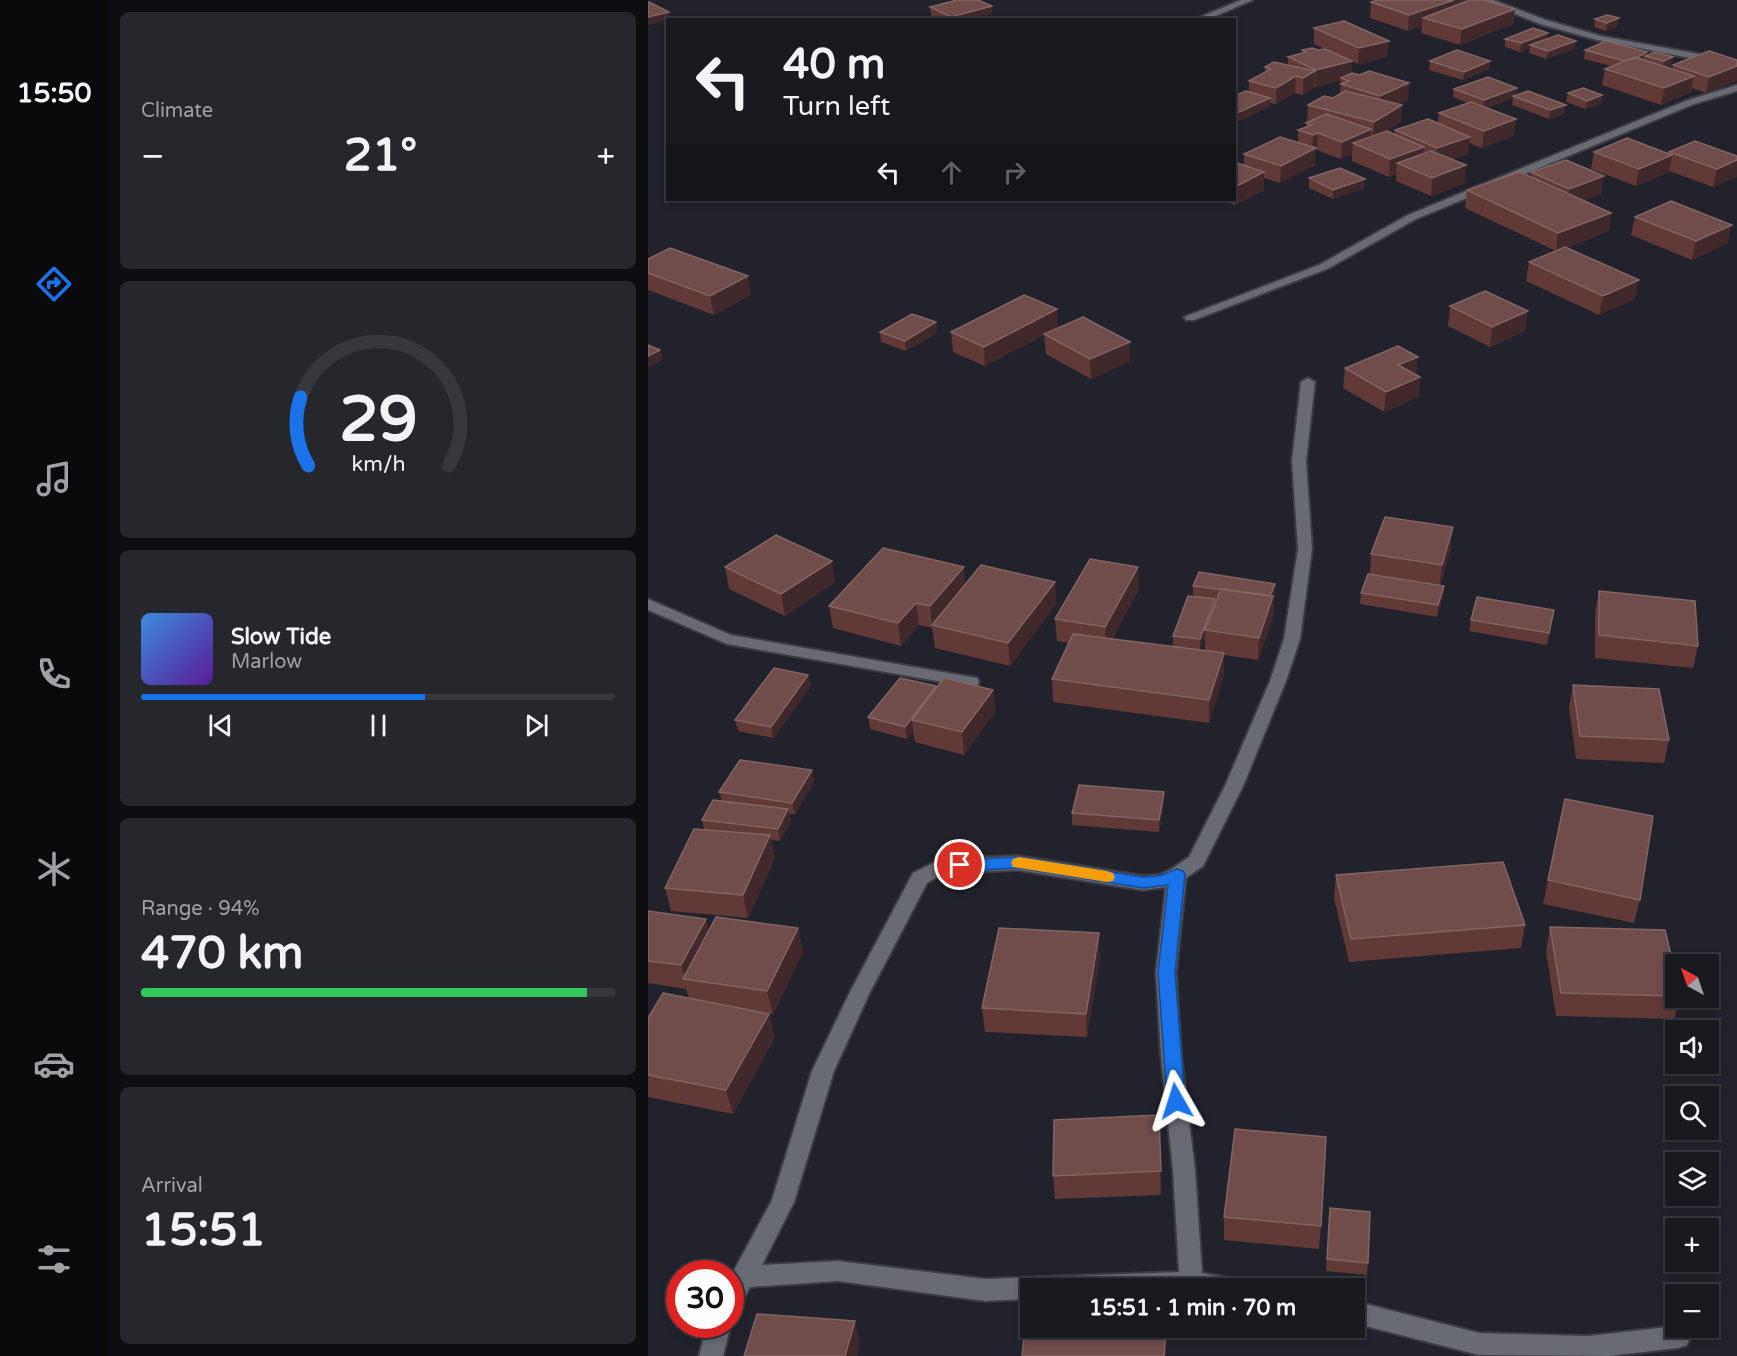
<!DOCTYPE html>
<meta charset="utf-8">
<style>
body{margin:0;font-family:"Varela Round",sans-serif;background:#26272d;color:#f1f3f6;height:100vh;display:flex;flex-direction:column;font-size:22px;white-space:nowrap}
*{box-sizing:border-box;margin:0}
p{font-size:20px;color:#9fa1a5}
.icon{flex:none;width:33px;height:33px;fill:none;stroke:currentColor;stroke-width:2;stroke-linecap:round;stroke-linejoin:round}
.map{position:relative;flex:1;overflow:hidden}
.drawer{display:flex;flex-direction:column;gap:12px;padding:12px;background:#0e0e12;width:540px}
.drawer>*{flex:none}
.banner{position:absolute;left:18px;top:18px;width:570px;height:183px;border-radius:0px;box-shadow:0 3px 9px #0003,0 0 0 2px #37383e;background:#191a20;color:#f1f3f6;overflow:hidden}
.needle{width:39px;rotate:320deg}
.fabs{position:absolute;left:1017px;top:954px;display:grid;gap:12px}
.fabs a{display:grid;place-items:center;width:54px;height:54px;border-radius:0px;background:#191a20;box-shadow:0 3px 9px #0003,0 0 0 2px #37383e;font-size:30px}
.speed{position:absolute;left:18px;top:1260px;display:flex;gap:12px;font-size:30px;font-weight:700;text-align:center}
.speed>*{display:grid;place-content:center;width:78px;height:78px;border-radius:50%;background:#191a20;box-shadow:0 3px 9px #0003,0 0 0 2px #37383e;line-height:1}
.speed .limit{border:9px solid #d22;background:#fff;color:#111}
.pin{position:absolute;display:grid;place-items:center;width:51px;height:51px;color:#fff;margin:-26px;border:3px solid #fff;border-radius:50%;box-shadow:0 2px 6px #0007}
.me{position:absolute;width:66px;margin:-33px;rotate:354deg;stroke-linejoin:round;filter:drop-shadow(0 0 4px #0008)}
.turn{display:flex;align-items:center;gap:21px;height:126px;padding:0 18px;font-size:27px}
.turn .icon{width:78px;height:78px;stroke-width:2.5}
.turn b{display:block;font-size:42px;line-height:51px}
.lanes{display:flex;align-items:center;height:57px;padding:0 18px;background:#0003;justify-content:center;gap:30px;direction:ltr}
.lanes .off{opacity:.35}
.big{font-size:45px;font-weight:700;line-height:1.1}
.drawer .widget{flex:1;display:flex;flex-direction:column;justify-content:center;gap:9px;min-width:0;padding:0 21px;border-radius:9px;background:#26272d}
.drawer .dial{align-items:center;gap:0}
.dial svg{height:156px;overflow:visible;fill:none;stroke:#37383e;stroke-width:7;stroke-linecap:round;text-anchor:middle}
.dial text{fill:#f1f3f6;stroke:none}
.song{display:flex;align-items:center;gap:18px}
.cover{width:72px;height:72px;border-radius:9px;background:linear-gradient(135deg,hsl(210 70% 55%),hsl(270 70% 35%))}
.played{height:6px;border-radius:3px;background:linear-gradient(90deg,#1a73e8 60%,#37383e 60%)}
.keys{display:flex;justify-content:space-around;direction:ltr}
.heat{display:flex;justify-content:space-between;align-items:center;font-size:33px;direction:ltr}
.charge{height:9px;border-radius:4px;background:linear-gradient(90deg,#34c759 94%,#37383e 0)}
.trip{position:absolute;left:372px;top:1278px;width:345px;height:60px;border-radius:0px;background:#191a20;box-shadow:0 3px 9px #0003,0 0 0 2px #37383e;font-weight:700;line-height:60px;text-align:center}
main{display:flex;flex:1;min-height:0}
.tabs{display:flex;flex-direction:column;width:108px;justify-content:space-around;align-items:center;background:#0a0a0d;color:#9fa1a5}
.tabs .icon{width:42px;height:42px}
.tabs .current{color:#1a73e8}
.tabs b{font-size:27px;color:#f1f3f6}
.map>svg:first-child{display:block}
</style>
<main>
<nav class="tabs">
<b>15:50</b>
<svg class="icon current" aria-label="directions" viewBox="0 0 24 24"><path d="M12 3l9 9-9 9-9-9zM9 14v-3h6M13 9l2 2-2 2"/></svg>
<svg class="icon" aria-label="music" viewBox="0 0 24 24"><path d="M9 18V5l10-2v13"/><circle cx="6" cy="18" r="3"/><circle cx="16" cy="16" r="3"/></svg>
<svg class="icon" aria-label="phone" viewBox="0 0 24 24"><path d="M5 4h4l2 5-3 2q2 4 5 5l2-3 5 2v4C11 20 4 13 5 4z"/></svg>
<svg class="icon" aria-label="climate" viewBox="0 0 24 24"><path d="M12 3v18M4 7l16 10M4 17L20 7"/></svg>
<svg class="icon" aria-label="car" viewBox="0 0 24 24"><path d="M5 17H2v-5l4-1 3-4h7l3 4 3 1v5h-3M9 17h6M6 11h13"/><circle cx="7" cy="17" r="2"/><circle cx="17" cy="17" r="2"/></svg>
<svg class="icon" aria-label="filters" viewBox="0 0 24 24"><path d="M4 7h16M4 17h16"/><circle cx="9" cy="7" r="2"/><circle cx="15" cy="17" r="2"/></svg>
</nav>
<section class="drawer">
<div class="widget"><p>Climate</p>
<div class="heat"><a>−</a><b class="big">21°</b><a>+</a></div>
</div>
<div class="widget dial"><svg viewBox="0 0 100 80">
<path d="M14 69A42 42 0 1 1 86 69"/>
<path d="M14 69A42 42 0 0 1 10 34" stroke="#1a73e8"/>
<text x="50" y="56" font-size="32" font-weight="700">29</text>
<text x="50" y="72" font-size="11">km/h</text>
</svg></div>
<div class="widget">
<div class="song"><i class="cover"></i><div><b>Slow Tide</b><p>Marlow</p></div></div>
<div class="played"></div>
<div class="keys"><svg class="icon" aria-label="previous" viewBox="0 0 24 24"><path d="M18 5L8 12l10 7zM5 5v14"/></svg><svg class="icon" aria-label="pause" viewBox="0 0 24 24"><path d="M8 5v14M16 5v14"/></svg><svg class="icon" aria-label="next" viewBox="0 0 24 24"><path d="M6 5l10 7-10 7zM19 5v14"/></svg></div>
</div>
<div class="widget"><p>Range · 94%</p><b class="big">470 km</b><div class="charge"></div></div>
<div class="widget"><p>Arrival</p><b class="big">15:51</b></div>
</section>
<div class="map">
<svg width="1089" height="1356" viewBox="0 0 1089 1356">
<rect width="100%" height="100%" fill="#21222b"/>
<g fill="none" stroke-linecap="round" stroke-linejoin="round">
<defs>
<path id="minor" d="M593,0H605L558,20H545Z
M833,0H845L898,20L953,36L1089,61V67L949,40L892,24Z
M1089,85V91L1046,104L768,219L679,269L546,320H538L536,317L671,265L760,215L1040,100Z
M660,378L667,382L658,461L664,549L652,639L638,681L595,786L555,866L538,878L528,972L533,1055L547,1170L554,1273L592,1280L596,1288H382V1299L337,1301L190,1281L102,1287L90,1310L82,1313V1278L124,1200L164,1071L202,992L265,873L293,859L370,856L495,876L511,875L522,870L541,857L577,786L622,681L636,639L650,549L644,461L653,382ZM370,870L495,890L518,887L508,972L513,1055L525,1170L531,1272L337,1279L190,1261L114,1265L146,1202L186,1071L222,992L279,883L296,873Z
M0,599L83,635L323,677L329,678L331,682L329,686L323,687L79,644L0,610Z
M706,1301L831,1333L941,1336L1028,1326L1039,1329L1042,1337L1039,1345L1030,1348L961,1356L831,1355L706,1323Z
M82,1323L83,1324L75,1356H51L59,1324Z"/>
</defs>
<use href="#minor" stroke="#3c3d43" stroke-width="4"/>
<use href="#minor" fill="#686a74" fill-rule="evenodd"/>
</g>
<path fill="#613937" fill-rule="evenodd" d="M723,2L867,9L865,24L812,45L773,33L774,26L760,31L722,18Z
M344,6V14L324,20H293L283,15L282,7Z
M971,18L970,26L958,31L946,27L947,19Z
M666,28L739,57L710,64L704,61L703,74L760,100L750,104L753,122L738,131L747,134V130L790,123L791,113L820,103L805,97L806,89L868,95L918,105L916,114L901,119L864,105L865,98L837,108L866,136L834,148L821,143L820,154L805,160L817,183L783,196L748,181V174L741,177L704,161V154L693,159L669,150L667,151V165L632,183L616,178V190L587,205L571,200H586V162L596,165V154L650,142V130L658,127V123L659,122L660,105L685,98L692,94L693,80L667,87L666,88L655,95L647,93L628,104L622,103V106L589,122L586,121V96L601,91V81L617,72V67L640,65V57L654,54V50H670L677,49L666,44Z
M857,39L928,41L926,49L898,59L881,53L882,48L872,52L857,47Z
M937,50L999,52V55L1007,52L1023,65L1019,67L1024,69L1025,65L1089,60L1058,93L1044,88L1043,92L1013,105L954,85L957,69L963,66L936,59Z
M782,61H842L841,69L815,80L781,70Z
M920,93L953,104L937,109L918,102Z
M946,152L1020,153L1021,152L1089,156V176L1065,187L1021,171V172L988,186L943,169Z
M883,172L956,176L953,194L936,200L963,213L961,231L917,248L987,299L951,315L878,281L881,262L908,251L817,208L819,190L882,177Z
M661,178L716,188L685,199L661,188Z
M987,217L1080,243L1044,260L983,235Z
M0,259L103,295L66,315L0,290Z
M802,306L877,331L842,347L800,326Z
M288,322L289,333L258,351L233,342L232,332Z
M410,328L482,361L443,379L398,354L396,335L337,366L305,352L303,332Z
M697,368L768,375L772,377L770,397L736,412L695,388Z
M803,548L792,585L796,586L795,597L789,617L712,604L713,593L722,574L723,554Z
M77,567L187,582L137,616L81,589Z
M407,582L408,604L362,666L287,648L284,628L271,625L253,646L185,628L181,606L318,584Z
M627,584L625,618L610,660L576,655V675L561,723L405,702L404,679L420,643L409,641L407,619L491,589L464,639L525,647V636L545,596V586ZM557,637V651L552,650Z
M951,591L1050,646L1045,668L947,658V613Z
M823,620L904,621L899,645L821,631Z
M925,685L1021,740L1016,763L928,759L921,707Z
M163,686L125,738L90,731L87,720Z
M288,686L289,688L345,690L347,712L316,755L267,742L265,730L259,739L222,729L220,717Z
M164,770L166,782L147,814H141L143,821L132,841L123,840L127,858L100,918L23,911L17,888L56,829L54,820L74,801L71,792Z
M516,804L511,832L424,825V813Z
M688,875L877,925L873,948L701,962L686,898Z
M900,880L992,900L986,923L895,904Z
M0,911L61,930L150,928L155,952L125,1014L116,1013L127,1037L85,1114L0,1097V1018L41,998L38,989L0,983Z
M902,927L1028,975V998H1032L1026,1019L908,1016L898,951Z
M452,957L439,1037L337,1032L334,1008Z
M511,1115L513,1195L407,1199L405,1176Z
M682,1208L720,1263L719,1275L678,1271Z
M576,1217L673,1226L671,1249L576,1240Z"/>
<path fill="#41282a" d="M806,0H833L775,18L774,26L760,31L761,15Z
M344,6V14L324,20H303V17Z
M867,9L865,24L812,45L814,29Z
M21,12L22,20L0,25V17Z
M971,18L970,26L958,31L959,23Z
M900,33L898,41L882,45V48L872,52L873,43Z
M741,41L739,57L710,64L711,48Z
M928,41L926,49L898,59L900,51Z
M999,52V56H997L996,62H979Z
M1025,57L1023,65L1014,69L1016,61Z
M704,61L703,77L693,78V80L667,87L668,70Z
M842,61L841,69L815,80L816,72Z
M1089,66V81L1058,93L1061,77Z
M667,71L666,88L655,95V78Z
M648,76L647,93L628,104V88Z
M1046,76L1043,92L1013,105L1016,88Z
M761,83L760,100L731,113L732,96Z
M869,88L868,97L865,96V98L835,108L836,100Z
M954,95L953,104L937,109L939,101Z
M622,98V106L589,122V113Z
M754,105L753,122L725,139L726,122Z
M918,105L916,114L901,119L902,110Z
M868,119L866,136L834,148L836,131Z
M723,129L722,146L705,143L704,154L693,159L694,142Z
M670,133L669,150L667,151V165L632,183L633,166L664,149L665,135Z
M822,137L820,154L788,166L789,148Z
M776,147L774,164L749,163L748,174L741,177L742,159Z
M1024,155L1021,172L988,186L991,169Z
M1089,160V176L1065,187L1069,169Z
M818,165L817,183L783,196L784,178Z
M616,172V190L587,205V187Z
M956,176L953,194L918,207L921,189Z
M717,179L716,188L685,199V190Z
M963,213L961,231L908,251L910,233Z
M1084,225L1080,243L1044,260L1048,241Z
M100,276L103,295L66,315L62,296Z
M991,280L987,299L951,315L955,296Z
M409,309L410,328L396,334V335L337,366L336,347Z
M880,311L877,331L842,347L844,327Z
M288,322L289,333L258,351L257,341Z
M482,342V361L443,379L442,359Z
M12,350L15,360L0,368V356Z
M770,357L768,377L750,365Z
M772,377L770,397L736,412L738,392Z
M805,527L803,548L791,587L794,565Z
M184,561L187,582L137,616L133,594Z
M316,567L318,589L284,626L282,606Z
M490,567L491,589L458,649L457,627Z
M407,582L408,604L362,666L360,643Z
M627,584L625,618L610,660L611,638L622,597Z
M796,586L795,597L789,617L790,605Z
M567,599V611L557,630V637L552,650V639Z
M268,603L271,625L253,646L250,623Z
M576,653V675L561,723V700Z
M160,675L163,686L125,738L123,727Z
M288,686L290,698L264,720L265,730L259,739L257,727Z
M345,690L347,712L316,755L314,732Z
M164,770L166,782L147,814L144,803Z
M516,792V804L511,832V820Z
M140,809L143,821L132,841L130,829Z
M122,835L127,858L100,918L95,895Z
M58,919L64,942L37,979L33,965Z
M150,928L155,952L125,1014L119,991Z
M451,933L452,957L439,1037L438,1014Z
M121,1014L127,1037L85,1114L78,1090Z
M207,1321L212,1344L209,1356H197Z
M518,1328H519V1335L518,1356H516Z"/>
<path fill="#704c4b" stroke="#836564" stroke-width="1.5" d="M309,0H330L344,6L303,17L282,7Z
M730,0H806L761,15L723,2Z
M822,0H836L867,9L814,29L775,18Z
M0,2H1L21,12L0,17Z
M959,15L971,18L959,23L947,19Z
M696,21L741,41L711,48L666,28Z
M885,28L900,33L873,43L857,39Z
M910,35L928,41L900,51L882,45Z
M958,41L999,52L988,58L976,61L937,50Z
M664,48L670,50L677,49L704,61L668,70L640,57L658,52L654,50Z
M809,50L842,61L816,72L782,61Z
M1061,51L1089,60V66L1061,77L1025,65Z
M1007,52L1025,57L1016,61L997,56Z
M987,57L1046,76L1016,88L957,69Z
M626,62L667,71L655,78L648,76L628,88L601,81L623,69L617,67Z
M721,71L761,83L732,96L693,84L701,81L693,78L704,73L712,75Z
M840,77L869,88L836,100L806,89Z
M935,88L954,95L939,101L920,93Z
M598,91L622,98L589,113L586,112V96Z
M697,91L754,105L726,122L660,105L676,96L685,98Z
M880,91L918,105L902,110L865,96Z
M823,102L868,119L836,131L791,113Z
M678,114L723,129L694,142L670,133L665,135L650,130L664,125L658,123Z
M780,119L822,137L789,148L747,130Z
M739,131L776,147L742,159L705,143Z
M632,137L668,148L633,166L596,154Z
M979,138L1024,155L991,169L946,152Z
M1047,141L1089,156V160L1069,169L1021,152Z
M783,151L818,165L784,178L749,163Z
M918,160L956,176L921,189L883,172Z
M586,162L616,172L587,187Z
M692,168L717,179L685,190L661,178Z
M872,172L963,213L910,233L819,190Z
M1023,201L1084,225L1048,241L987,217Z
M917,247L991,280L955,296L881,262Z
M22,248L100,276L62,296L0,273V259Z
M837,291L880,311L844,327L802,306Z
M376,295L409,309L336,347L303,332Z
M264,314L288,322L257,341L232,332Z
M435,317L482,342L442,359L396,334Z
M0,345L12,350L0,356Z
M750,346L770,357L750,365L772,377L738,392L697,368Z
M737,517L805,527L794,565L723,554Z
M128,535L184,561L133,594L77,567Z
M235,548L316,567L282,606L268,603L250,623L181,606Z
M442,559L490,567L457,627L407,619Z
M333,565L407,582L360,643L284,625Z
M551,572L627,584L622,596L545,586Z
M720,574L796,586L790,605L713,593Z
M573,589L625,596L611,638L557,630Z
M951,591L1047,601L1050,646L951,635Z
M540,596L567,599L552,639L525,636Z
M829,597L906,610L901,633L823,620Z
M425,634L576,653L561,700L404,679Z
M126,668L160,675L123,727L87,720Z
M252,678L288,686L257,727L220,717Z
M296,678L345,690L314,732L264,720Z
M925,685L1011,689L1021,740L932,736Z
M92,760L164,770L144,803L71,792Z
M431,785L516,792L511,820L424,813Z
M917,799L1005,816L992,900L900,880Z
M65,800L140,809L130,829L54,820Z
M46,829L122,835L95,895L17,888Z
M855,862L877,925L703,939L688,875Z
M0,911L58,919L33,965L0,961Z
M68,917L150,928L119,991L35,979Z
M902,927L1017,930L1028,975V996L913,993Z
M351,928L451,933L438,1014L334,1008Z
M15,993L121,1014L78,1090L0,1075V1018Z
M511,1115L513,1171L405,1176L406,1120Z
M587,1129L678,1137L673,1226L576,1217Z
M682,1208L722,1212L720,1263L679,1259Z
M379,1308H382V1328H518L516,1356H374Z
M109,1314L207,1321L197,1356H96Z"/>
<path fill="#1a73e8" stroke="#114b97" stroke-width="1.5" d="M370,857L495,877L511,876L529,869L535,871L537,875L527,972L537,1101L535,1106L528,1108L522,1106L519,1101L510,972L520,885L495,888L370,868L312,871L307,869L305,865L307,861L312,860Z"/>
<path fill="#f59e0b" d="M371,857L459,871L465,873L467,877L465,881L459,882L365,867L363,863L365,859Z"/>
</svg>
<div class="fabs">
<a><svg class="needle" viewBox="-14 -14 28 28"><path d="M0-13l5 13h-10z" fill="#e53935"/><path d="M0 13l5-13h-10z" fill="#9fa1a5"/></svg></a>
<a><svg class="icon" aria-label="sound" viewBox="0 0 24 24"><path d="M4 9h4l5-4v14l-5-4H4zM17 9q2 3 0 6"/></svg></a>
<a><svg class="icon" aria-label="search" viewBox="0 0 24 24"><circle cx="10" cy="10" r="6"/><path d="M15 15l6 6"/></svg></a>
<a><svg class="icon" aria-label="layers" viewBox="0 0 24 24"><path d="M12 4l9 5-9 5-9-5zM3 14l9 5 9-5"/></svg></a>
<a>+</a>
<a>−</a>
</div>
<div class="speed"><div class="limit">30</div></div>
<div class="pin" style="left:312px;top:865px;background:#d93025"><svg class="icon" aria-label="arrive" viewBox="0 0 24 24"><path d="M6 21V4h12l-3 4 3 4H6"/></svg></div>
<svg class="me" style="left:528px;top:1101px" viewBox="-20 -20 40 40"><path d="M0-17L14 15 0 8-14 15z" fill="#1a73e8" stroke="#fff" stroke-width="4"/></svg>
<div class="trip">15:51 · 1 min · 70 m</div>
<div class="banner">
<div class="turn"><svg class="icon" aria-label="left" viewBox="0 0 24 24"><path d="M17 20v-9H6M10 6l-5 5 5 5"/></svg><div><b>40 m</b>Turn left</div></div>
<div class="lanes"><svg class="icon" aria-label="left" viewBox="0 0 24 24"><path d="M17 20v-9H6M10 6l-5 5 5 5"/></svg><svg class="icon off" aria-label="ahead" viewBox="0 0 24 24"><path d="M12 20V5M6 11l6-6 6 6"/></svg><svg class="icon off" aria-label="right" viewBox="0 0 24 24"><path d="M7 20v-9h11M14 6l5 5-5 5"/></svg></div>
</div>
</div>
</main>
